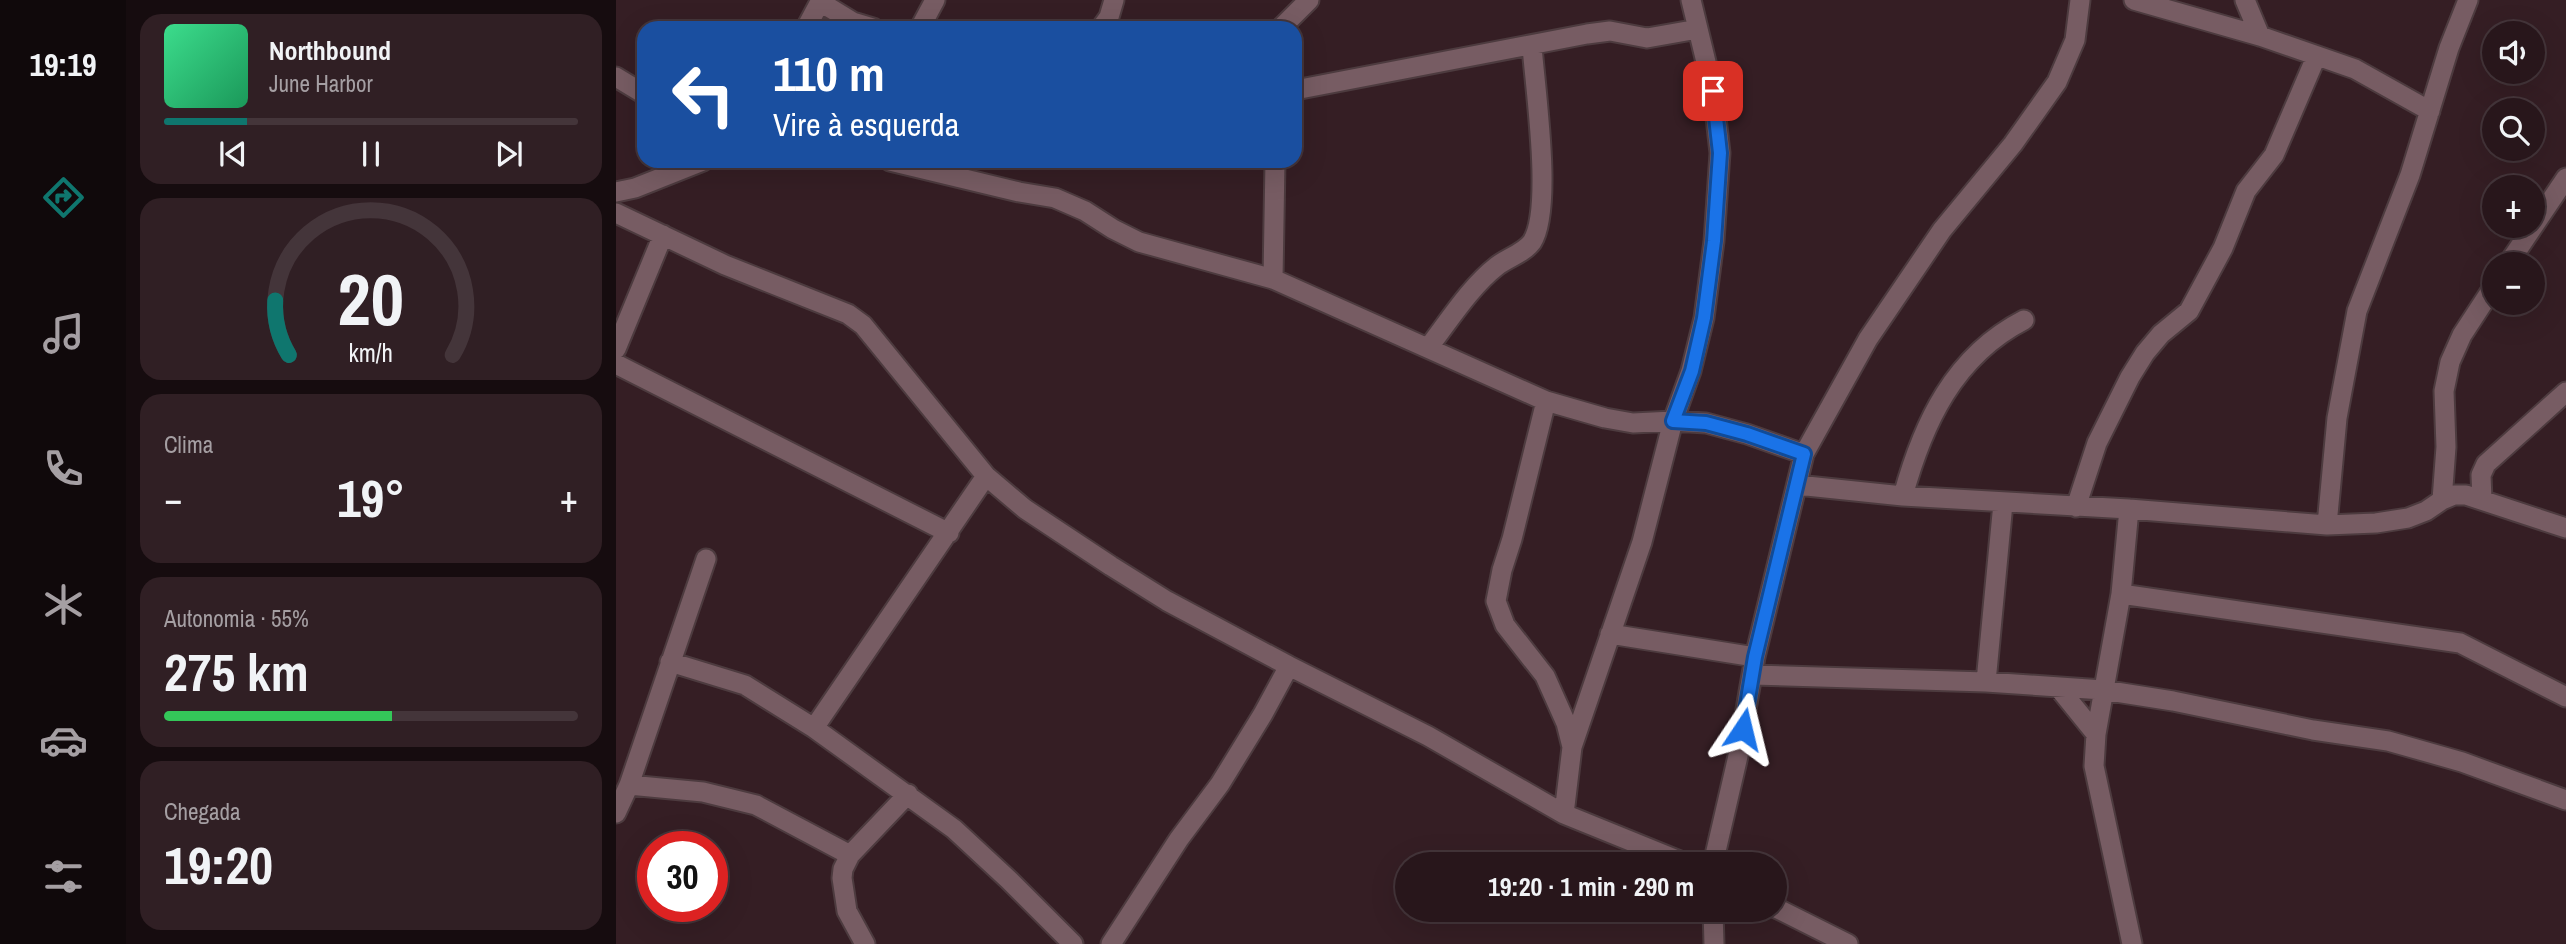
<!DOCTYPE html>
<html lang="pt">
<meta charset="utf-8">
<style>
body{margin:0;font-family:"Archivo Narrow",sans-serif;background:#301f24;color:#f1f3f6;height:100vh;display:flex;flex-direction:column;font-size:26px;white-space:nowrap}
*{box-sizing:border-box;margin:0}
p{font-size:23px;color:#a59fa3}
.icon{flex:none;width:38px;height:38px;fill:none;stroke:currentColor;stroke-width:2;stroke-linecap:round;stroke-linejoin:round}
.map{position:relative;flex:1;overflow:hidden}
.details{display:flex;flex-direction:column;gap:14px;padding:14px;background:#160c0f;width:490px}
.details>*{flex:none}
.hud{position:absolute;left:21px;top:21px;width:665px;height:147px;border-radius:21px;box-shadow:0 7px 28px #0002,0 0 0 2px #44353a;background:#1a4fa0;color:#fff;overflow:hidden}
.buttons{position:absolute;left:1866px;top:21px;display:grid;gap:14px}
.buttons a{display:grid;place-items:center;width:63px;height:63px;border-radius:50%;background:#28161b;box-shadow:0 7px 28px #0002,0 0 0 2px #44353a;font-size:35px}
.speed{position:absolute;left:21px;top:831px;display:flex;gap:14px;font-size:35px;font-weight:700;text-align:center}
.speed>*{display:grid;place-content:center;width:91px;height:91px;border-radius:50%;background:#28161b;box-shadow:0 7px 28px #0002,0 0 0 2px #44353a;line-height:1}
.speed .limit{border:10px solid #d22;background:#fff;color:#111}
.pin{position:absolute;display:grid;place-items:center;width:60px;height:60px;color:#fff;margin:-30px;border-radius:14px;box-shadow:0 4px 10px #0006}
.me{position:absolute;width:77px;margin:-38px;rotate:10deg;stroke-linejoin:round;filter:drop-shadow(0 0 5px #0008)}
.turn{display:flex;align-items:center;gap:24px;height:147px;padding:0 21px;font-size:32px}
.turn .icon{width:91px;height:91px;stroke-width:2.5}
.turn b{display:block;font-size:49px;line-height:60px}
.big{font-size:52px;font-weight:700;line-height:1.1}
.details .card{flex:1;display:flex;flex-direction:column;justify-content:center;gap:10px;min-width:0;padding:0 24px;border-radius:21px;background:#301f24}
.details .dial{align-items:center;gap:0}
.dial svg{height:182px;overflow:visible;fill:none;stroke:#44353a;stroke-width:7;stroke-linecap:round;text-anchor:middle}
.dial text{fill:#f1f3f6;stroke:none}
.song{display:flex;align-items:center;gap:21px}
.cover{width:84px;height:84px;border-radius:10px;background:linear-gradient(135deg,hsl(150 70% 55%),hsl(150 70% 35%))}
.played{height:7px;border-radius:4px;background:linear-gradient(90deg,#0f766e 20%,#44353a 20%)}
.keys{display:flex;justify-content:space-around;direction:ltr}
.heat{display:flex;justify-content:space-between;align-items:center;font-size:38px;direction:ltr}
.charge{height:10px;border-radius:5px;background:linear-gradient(90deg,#34c759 55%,#44353a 0)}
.trip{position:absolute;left:779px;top:852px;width:392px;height:70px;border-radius:35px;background:#28161b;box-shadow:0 7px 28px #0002,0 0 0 2px #44353a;font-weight:700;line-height:70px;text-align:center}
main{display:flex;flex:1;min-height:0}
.tabs{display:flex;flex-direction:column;width:126px;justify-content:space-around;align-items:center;background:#10090b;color:#a59fa3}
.tabs .icon{width:49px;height:49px}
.tabs .current{color:#0f766e}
.tabs b{font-size:32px;color:#f1f3f6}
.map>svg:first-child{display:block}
</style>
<main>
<nav class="tabs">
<b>19:19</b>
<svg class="icon current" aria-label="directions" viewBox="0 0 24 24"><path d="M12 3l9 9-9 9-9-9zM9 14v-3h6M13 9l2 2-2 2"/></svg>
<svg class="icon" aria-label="music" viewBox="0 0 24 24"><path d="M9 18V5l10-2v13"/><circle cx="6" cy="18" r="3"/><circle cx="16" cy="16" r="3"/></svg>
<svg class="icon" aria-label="phone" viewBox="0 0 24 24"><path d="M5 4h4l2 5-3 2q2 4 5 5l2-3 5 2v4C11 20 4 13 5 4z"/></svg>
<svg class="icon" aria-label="climate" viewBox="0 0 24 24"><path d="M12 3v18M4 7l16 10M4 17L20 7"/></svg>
<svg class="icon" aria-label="car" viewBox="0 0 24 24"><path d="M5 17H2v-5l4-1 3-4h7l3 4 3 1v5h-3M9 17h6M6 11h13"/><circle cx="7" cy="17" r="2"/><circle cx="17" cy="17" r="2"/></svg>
<svg class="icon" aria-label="filters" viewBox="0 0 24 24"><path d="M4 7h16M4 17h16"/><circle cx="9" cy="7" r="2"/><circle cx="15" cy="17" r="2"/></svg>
</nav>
<section class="details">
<div class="card">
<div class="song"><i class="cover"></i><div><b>Northbound</b><p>June Harbor</p></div></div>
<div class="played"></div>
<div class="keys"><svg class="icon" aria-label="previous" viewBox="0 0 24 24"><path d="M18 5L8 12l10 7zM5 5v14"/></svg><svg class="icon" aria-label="pause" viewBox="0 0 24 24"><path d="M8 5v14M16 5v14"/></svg><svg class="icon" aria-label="next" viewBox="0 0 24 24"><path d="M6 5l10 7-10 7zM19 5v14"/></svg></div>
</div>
<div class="card dial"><svg viewBox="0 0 100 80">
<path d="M14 69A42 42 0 1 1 86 69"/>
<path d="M14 69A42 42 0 0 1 8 45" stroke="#0f766e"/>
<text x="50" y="56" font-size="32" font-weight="700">20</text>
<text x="50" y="72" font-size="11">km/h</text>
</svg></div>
<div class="card"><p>Clima</p>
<div class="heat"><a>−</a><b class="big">19°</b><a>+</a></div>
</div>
<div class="card"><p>Autonomia · 55%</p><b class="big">275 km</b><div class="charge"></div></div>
<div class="card"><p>Chegada</p><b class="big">19:20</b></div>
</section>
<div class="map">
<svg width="1950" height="944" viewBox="0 0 1950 944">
<rect width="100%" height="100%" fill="#351e24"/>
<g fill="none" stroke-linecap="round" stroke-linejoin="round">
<defs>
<path id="minor" d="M1518,0L1644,36L1739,69L1814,111
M1629,0L1644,36
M204,2L237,22L257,28
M190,28L205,0
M304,28L319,0
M485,28L493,17L498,0
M665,28L693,0
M0,77L28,94
M679,90L971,34L994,31L1031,38L1082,29
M274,161L403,192L439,198L469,211L497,229L523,242L657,279L930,401L989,418L1017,423L1057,421L1090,423L1131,434L1188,454
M0,192L19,188L87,161
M0,213L109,265L232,314L247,325L370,476L409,509L495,566L551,601L673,666L812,736L948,814L1071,864
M1892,264L1950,178
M657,279L659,161
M812,348C833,321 854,287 881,266C891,258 908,253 916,242C937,209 919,88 916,46
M0,349L47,235
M0,364L333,533
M930,401L896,539L886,570L880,601L889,625L929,676L950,723L956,747L948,814
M1181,485L1287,496L1513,509L1711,525L1760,523L1792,518L1810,511L1826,500L1838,495H1850L1950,528
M1287,496C1307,423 1338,356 1408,320
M1826,500L1830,447L1828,391L1834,362L1846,335L1878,286
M1866,500L1865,475L1870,464L1950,392
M1460,507L1481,443L1514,377L1529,353L1545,334L1573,311L1607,248L1630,191L1658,155L1700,57
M1513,509L1505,594L1480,734L1478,766L1516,944
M1711,525L1721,418L1741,311L1794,175L1833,48L1852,0
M1505,594L1844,643L1950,697
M994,634L1139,657
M54,662L129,685L198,728L338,829L393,880L457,944
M1137,675L1370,682L1487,690L1557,701L1697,730L1772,741L1846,762L1950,800
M1370,682L1387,503
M1442,687L1480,734
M198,728L370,476
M956,747L1026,542L1057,421L1075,371L1088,318L1098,241L1104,153L1097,91L1075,0
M13,785L87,792L140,805L234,855
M0,813L13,785L90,559
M1097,864L1122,756L1139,657L1188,454L1252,339L1326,230L1397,144L1441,82L1459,40L1464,0
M1158,907L1232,944
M1097,910L1098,944
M249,944L231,911L226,878L227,869L234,855L292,794
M495,944L563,839L604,784L647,714L673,666"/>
</defs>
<use href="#minor" stroke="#4d3b3f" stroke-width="23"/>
<use href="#minor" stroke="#775c63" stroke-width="19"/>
</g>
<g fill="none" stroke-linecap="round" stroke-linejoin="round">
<defs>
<path id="route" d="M1097,91L1104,153L1098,241L1088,318L1076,371L1057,421L1090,423L1131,434L1188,454L1139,657L1127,729"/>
</defs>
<use href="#route" stroke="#114b97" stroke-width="18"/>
<use href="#route" stroke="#1a73e8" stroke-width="12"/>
</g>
</svg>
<div class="buttons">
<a><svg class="icon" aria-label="sound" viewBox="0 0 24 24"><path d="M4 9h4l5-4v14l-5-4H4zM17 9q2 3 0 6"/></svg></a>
<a><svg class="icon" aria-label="search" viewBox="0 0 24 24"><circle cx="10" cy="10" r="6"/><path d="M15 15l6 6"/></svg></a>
<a>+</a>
<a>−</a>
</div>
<div class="speed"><div class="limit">30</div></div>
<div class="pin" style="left:1097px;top:91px;background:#d93025"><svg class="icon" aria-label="arrive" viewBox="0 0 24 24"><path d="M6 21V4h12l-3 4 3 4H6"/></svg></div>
<svg class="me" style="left:1127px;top:729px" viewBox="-20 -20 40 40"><path d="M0-17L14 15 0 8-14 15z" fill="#1a73e8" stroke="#fff" stroke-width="4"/></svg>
<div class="trip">19:20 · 1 min · 290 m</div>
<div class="hud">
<div class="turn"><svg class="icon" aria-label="left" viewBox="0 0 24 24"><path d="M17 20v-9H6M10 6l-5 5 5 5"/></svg><div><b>110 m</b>Vire à esquerda</div></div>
</div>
</div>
</main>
